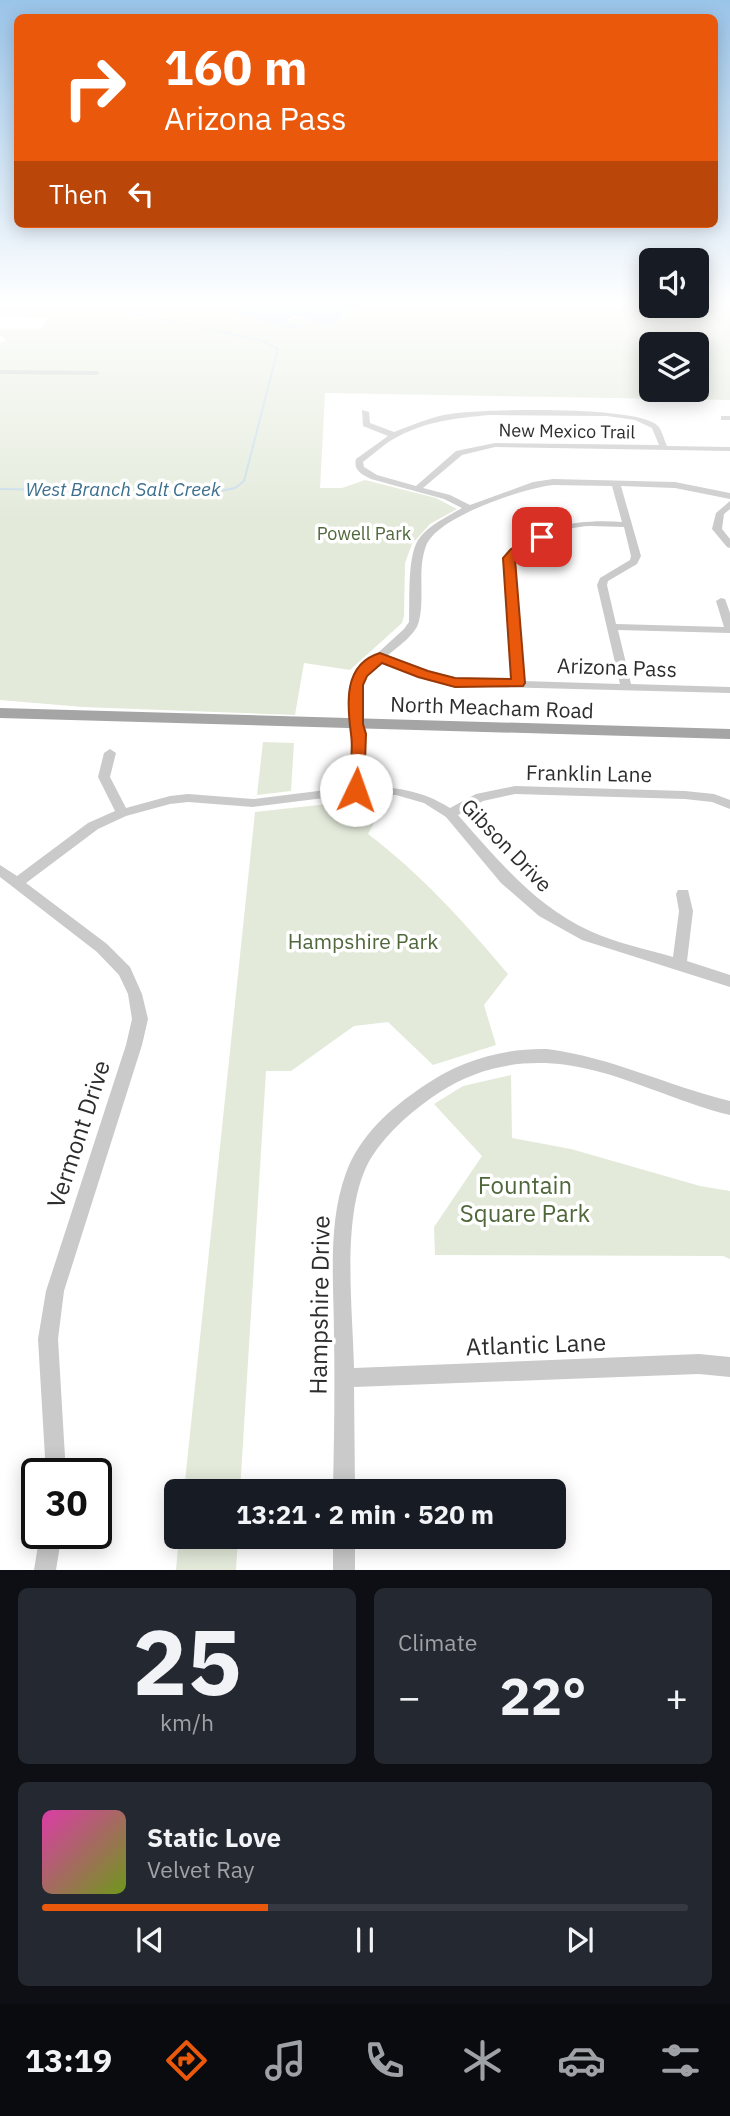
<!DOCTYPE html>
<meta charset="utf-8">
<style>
body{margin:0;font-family:"IBM Plex Sans",sans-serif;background:#242831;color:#f1f3f6;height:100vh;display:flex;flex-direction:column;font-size:26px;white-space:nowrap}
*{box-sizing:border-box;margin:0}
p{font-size:23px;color:#9ea1a6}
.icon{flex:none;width:38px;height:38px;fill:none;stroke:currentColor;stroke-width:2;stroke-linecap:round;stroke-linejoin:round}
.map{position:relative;height:1570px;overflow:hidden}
.panel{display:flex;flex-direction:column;gap:18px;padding:18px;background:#0d0f14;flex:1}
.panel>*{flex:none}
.guide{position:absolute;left:14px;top:14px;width:704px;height:214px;border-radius:10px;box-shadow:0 4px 18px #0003;background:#ea580c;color:#fff;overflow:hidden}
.fabs{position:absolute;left:639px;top:248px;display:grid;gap:14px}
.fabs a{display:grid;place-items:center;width:70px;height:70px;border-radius:10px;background:#171b24;box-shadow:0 4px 18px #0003;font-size:35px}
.speed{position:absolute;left:21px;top:1458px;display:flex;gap:14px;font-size:35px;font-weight:700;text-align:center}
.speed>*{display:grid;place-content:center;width:91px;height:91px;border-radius:50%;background:#171b24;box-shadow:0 4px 18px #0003;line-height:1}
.speed .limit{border:4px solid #111;border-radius:10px;background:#fff;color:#111}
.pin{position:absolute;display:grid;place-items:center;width:60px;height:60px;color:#fff;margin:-30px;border-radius:14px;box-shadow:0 4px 10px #0006}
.me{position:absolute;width:77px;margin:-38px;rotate:3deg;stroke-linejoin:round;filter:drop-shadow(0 0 5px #0008)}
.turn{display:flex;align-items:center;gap:24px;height:147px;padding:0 35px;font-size:32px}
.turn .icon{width:91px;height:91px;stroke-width:2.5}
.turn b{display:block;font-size:49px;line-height:60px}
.then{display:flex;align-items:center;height:66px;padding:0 35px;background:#0003;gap:14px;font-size:26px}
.big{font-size:52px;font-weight:700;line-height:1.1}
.panel .card{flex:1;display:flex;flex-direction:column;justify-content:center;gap:10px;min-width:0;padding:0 24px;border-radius:10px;background:#242831}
.panel .dial{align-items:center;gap:0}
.dial b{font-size:91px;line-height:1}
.song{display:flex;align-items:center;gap:21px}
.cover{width:84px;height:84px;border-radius:10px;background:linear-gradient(135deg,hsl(320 70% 55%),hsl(80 70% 35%))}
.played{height:7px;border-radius:4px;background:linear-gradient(90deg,#ea580c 35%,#363941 35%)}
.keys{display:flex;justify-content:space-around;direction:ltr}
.heat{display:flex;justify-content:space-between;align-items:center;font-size:38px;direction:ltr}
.panel .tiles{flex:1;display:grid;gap:18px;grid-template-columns:1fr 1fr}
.card:last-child{grid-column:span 2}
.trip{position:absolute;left:164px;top:1479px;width:402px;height:70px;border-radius:10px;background:#171b24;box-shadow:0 4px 18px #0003;font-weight:700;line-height:70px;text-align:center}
.menu{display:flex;height:112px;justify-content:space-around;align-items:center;background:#090b0e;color:#9ea1a6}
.menu .icon{width:49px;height:49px}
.menu .active{color:#ea580c}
.menu b{font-size:32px;color:#f1f3f6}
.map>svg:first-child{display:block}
</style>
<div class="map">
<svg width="730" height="1570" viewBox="0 0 730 1570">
<rect width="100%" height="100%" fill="#fff"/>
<path fill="#e3eada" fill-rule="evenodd" d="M0,303H227L235,306L237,310L235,314C257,316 275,324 297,323L284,321L302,316L332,327L344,313L374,303H651V306L730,303V400L325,393L320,488H342L365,480L436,498L457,509L430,524L412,544L405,563L404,616L402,623L350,670L304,663L295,715L83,707L0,700V343L5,341L4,337L0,336V329H40L48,318L0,316ZM651,345H696V390H651Z
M263,742L294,743L291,791L257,795Z
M364,800L386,801L368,834C421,874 465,923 508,974L484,1005L496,1045L433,1065L388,1022L354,1026L291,1071H266L240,1491H184L255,812Z
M511,1075L512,1138L571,1149L700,1186L730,1191V1259L723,1256L435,1255L434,1227L482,1156L434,1104L463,1086Z
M179,1537H238L236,1570H176Z"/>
<path fill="#c6dcea" d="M227,303H314L316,307L321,303H374L344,313L332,327L321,326C309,317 300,311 285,321L301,325V328C279,330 258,315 234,314L237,310L235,306Z"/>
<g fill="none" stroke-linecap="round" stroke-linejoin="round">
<path stroke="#c6dcea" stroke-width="2" d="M0,309L120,310L263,341L278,349L244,481L235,488L215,492L0,489"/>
<path fill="#cacaca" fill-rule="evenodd" d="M0,370L96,371L100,373L96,375L0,374Z
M362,410L369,412L370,423L394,432C413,425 430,417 450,414C482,409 638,405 658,426C662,430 664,440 667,446L730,447V451L495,447L462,455L423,488L450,495L470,505L533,482L553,479L675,482L730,493V499L675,488L621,486L641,556L637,564L608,581L607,585L616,624L724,627L716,601L721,598L725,599L730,613V633L618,630L631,684L730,687V693L455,686L419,677L381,661L366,675L362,685V724L365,734L362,786C396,787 421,790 450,808L476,794L515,786L685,791L714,794L730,800V809L712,802L685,799L515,794L483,801L458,815C498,860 535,906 590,931C616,943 646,949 673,957L679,911L676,894L678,890H688L693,911L687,961L730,975V987L582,940L539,916L501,883L446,817L424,803L396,795L356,794L253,807L188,802L170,804L126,816L98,829L26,883L107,944L130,967L142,994L148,1019L142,1045L64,1291L58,1339L66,1474H46L38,1339L46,1291L126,1045L132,1019L128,994L119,975L97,952L0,877V865L17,876L88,823L115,811L98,777L104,753L110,749L116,753L110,777L126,808L170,796L188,794L253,799L350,787L353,734L350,724V685L357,672L404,629L409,622C410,601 407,558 418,540C428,525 447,517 462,508L444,499L371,479C362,475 353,470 356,459L388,436L363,426ZM489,415L607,416L635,420L652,428L659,445L495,443L456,451L416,486L377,475L364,467L363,462C375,453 386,442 399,436C428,421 457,418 489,415ZM553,485L612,486L622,522C580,519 535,525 504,558L512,681L455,680L427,673L387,656C397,647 416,635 419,621C425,597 417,570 426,546C436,517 524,488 553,485ZM590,526L624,527L631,556L630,560L600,578L597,585L620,684L523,681L514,559C535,540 562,527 590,526Z
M721,416H730V420H721Z
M730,501V509L724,514L722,529L730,539V548L727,547L712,529L716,513Z
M547,1049C611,1057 668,1086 730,1101V1115C675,1102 623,1073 567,1065C521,1059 479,1067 440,1092C414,1109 388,1131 371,1158C340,1210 353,1308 354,1368L699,1354L730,1357V1377L699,1374L354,1387L355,1491H333C334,1440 335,1388 334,1337C334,1283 327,1225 346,1173C360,1135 390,1109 422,1087C459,1061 502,1048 547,1049Z
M40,1533H62L56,1570H34Z
M333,1536H355V1570H333Z"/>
<path fill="#a5a5a5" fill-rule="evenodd" d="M0,708L730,729V739L0,718Z"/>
</g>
<linearGradient id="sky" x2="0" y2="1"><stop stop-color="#9ac4e9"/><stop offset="0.58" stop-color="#fff"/><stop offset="1" stop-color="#fff" stop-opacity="0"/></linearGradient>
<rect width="730" height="523" fill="url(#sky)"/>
<path fill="#ea580c" stroke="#983908" stroke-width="2" d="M538,535L548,537L515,559L525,683L523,686L455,687L418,677L382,663L367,676L363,685V724L366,734L364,790L362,794H351L348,790C349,773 354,752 351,734C347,704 343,664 380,653L428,671L455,678L511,679L503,558L511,549Z"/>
<g text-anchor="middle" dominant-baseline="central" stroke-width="7" stroke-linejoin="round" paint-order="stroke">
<g font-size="18" fill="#2d2d2d" stroke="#fff">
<text transform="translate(567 431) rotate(1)">New Mexico Trail</text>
</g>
<g font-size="18" fill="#50673b" stroke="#fff">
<text x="364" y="533">Powell Park</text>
</g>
<g font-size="19" font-style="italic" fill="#3c6e8d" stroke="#fff">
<text x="123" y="489">West Branch Salt Creek</text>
</g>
<g font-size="21" fill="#2d2d2d" stroke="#fff">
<text transform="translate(617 667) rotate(2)">Arizona Pass</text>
<text transform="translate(492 707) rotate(2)">North Meacham Road</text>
<text transform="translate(589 773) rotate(1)">Franklin Lane</text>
<text transform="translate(507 845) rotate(46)">Gibson Drive</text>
</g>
<g font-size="21" fill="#50673b" stroke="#fff">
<text x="363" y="941">Hampshire Park</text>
</g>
<g font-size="24" fill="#2d2d2d" stroke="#fff">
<text transform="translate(78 1134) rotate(-72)">Vermont Drive</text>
<text transform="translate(319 1305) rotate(-89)">Hampshire Drive</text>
<text transform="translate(536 1344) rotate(-2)">Atlantic Lane</text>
</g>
<g font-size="24" fill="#50673b" stroke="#fff">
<text x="525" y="1185">Fountain<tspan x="525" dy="28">Square Park</tspan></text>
</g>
</g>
</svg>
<div class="fabs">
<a><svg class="icon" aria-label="sound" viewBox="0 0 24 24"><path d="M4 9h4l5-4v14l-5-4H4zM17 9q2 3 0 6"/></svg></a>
<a><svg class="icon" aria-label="layers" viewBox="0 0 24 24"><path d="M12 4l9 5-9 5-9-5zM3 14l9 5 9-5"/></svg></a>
</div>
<div class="speed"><div class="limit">30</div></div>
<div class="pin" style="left:542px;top:537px;background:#d93025"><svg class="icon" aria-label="arrive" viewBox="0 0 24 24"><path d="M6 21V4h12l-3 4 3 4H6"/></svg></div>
<svg class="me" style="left:356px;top:790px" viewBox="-20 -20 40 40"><circle r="19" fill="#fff"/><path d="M0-13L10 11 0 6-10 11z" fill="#ea580c"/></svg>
<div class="trip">13:21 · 2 min · 520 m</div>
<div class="guide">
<div class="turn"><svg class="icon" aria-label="right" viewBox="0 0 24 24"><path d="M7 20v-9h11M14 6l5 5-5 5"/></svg><div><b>160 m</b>Arizona Pass</div></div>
<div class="then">Then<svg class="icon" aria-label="left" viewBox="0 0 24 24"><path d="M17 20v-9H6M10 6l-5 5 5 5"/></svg></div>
</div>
</div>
<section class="panel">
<div class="tiles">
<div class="card dial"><b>25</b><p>km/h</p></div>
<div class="card"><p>Climate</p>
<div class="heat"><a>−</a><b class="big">22°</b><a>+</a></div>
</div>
<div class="card">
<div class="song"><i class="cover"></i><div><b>Static Love</b><p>Velvet Ray</p></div></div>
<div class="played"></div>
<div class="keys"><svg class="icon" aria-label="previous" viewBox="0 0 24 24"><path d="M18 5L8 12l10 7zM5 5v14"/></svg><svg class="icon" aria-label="pause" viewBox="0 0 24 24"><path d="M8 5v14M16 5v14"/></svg><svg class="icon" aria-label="next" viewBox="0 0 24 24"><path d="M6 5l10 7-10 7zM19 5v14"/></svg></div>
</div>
</div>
</section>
<nav class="menu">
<b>13:19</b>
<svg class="icon active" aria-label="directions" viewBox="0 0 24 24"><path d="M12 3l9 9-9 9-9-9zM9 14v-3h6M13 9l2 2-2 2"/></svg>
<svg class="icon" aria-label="music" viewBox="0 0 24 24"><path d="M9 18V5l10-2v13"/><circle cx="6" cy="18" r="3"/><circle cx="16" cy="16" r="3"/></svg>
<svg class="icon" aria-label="phone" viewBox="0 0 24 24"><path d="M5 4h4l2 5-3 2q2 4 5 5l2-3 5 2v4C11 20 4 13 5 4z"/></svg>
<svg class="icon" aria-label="climate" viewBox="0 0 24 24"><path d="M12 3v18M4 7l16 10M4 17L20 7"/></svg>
<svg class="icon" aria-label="car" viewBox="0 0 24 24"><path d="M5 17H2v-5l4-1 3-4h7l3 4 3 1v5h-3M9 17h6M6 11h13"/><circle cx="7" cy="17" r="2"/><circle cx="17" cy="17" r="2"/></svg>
<svg class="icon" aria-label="filters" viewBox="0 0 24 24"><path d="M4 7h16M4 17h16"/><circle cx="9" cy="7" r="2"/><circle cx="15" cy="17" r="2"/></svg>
</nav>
